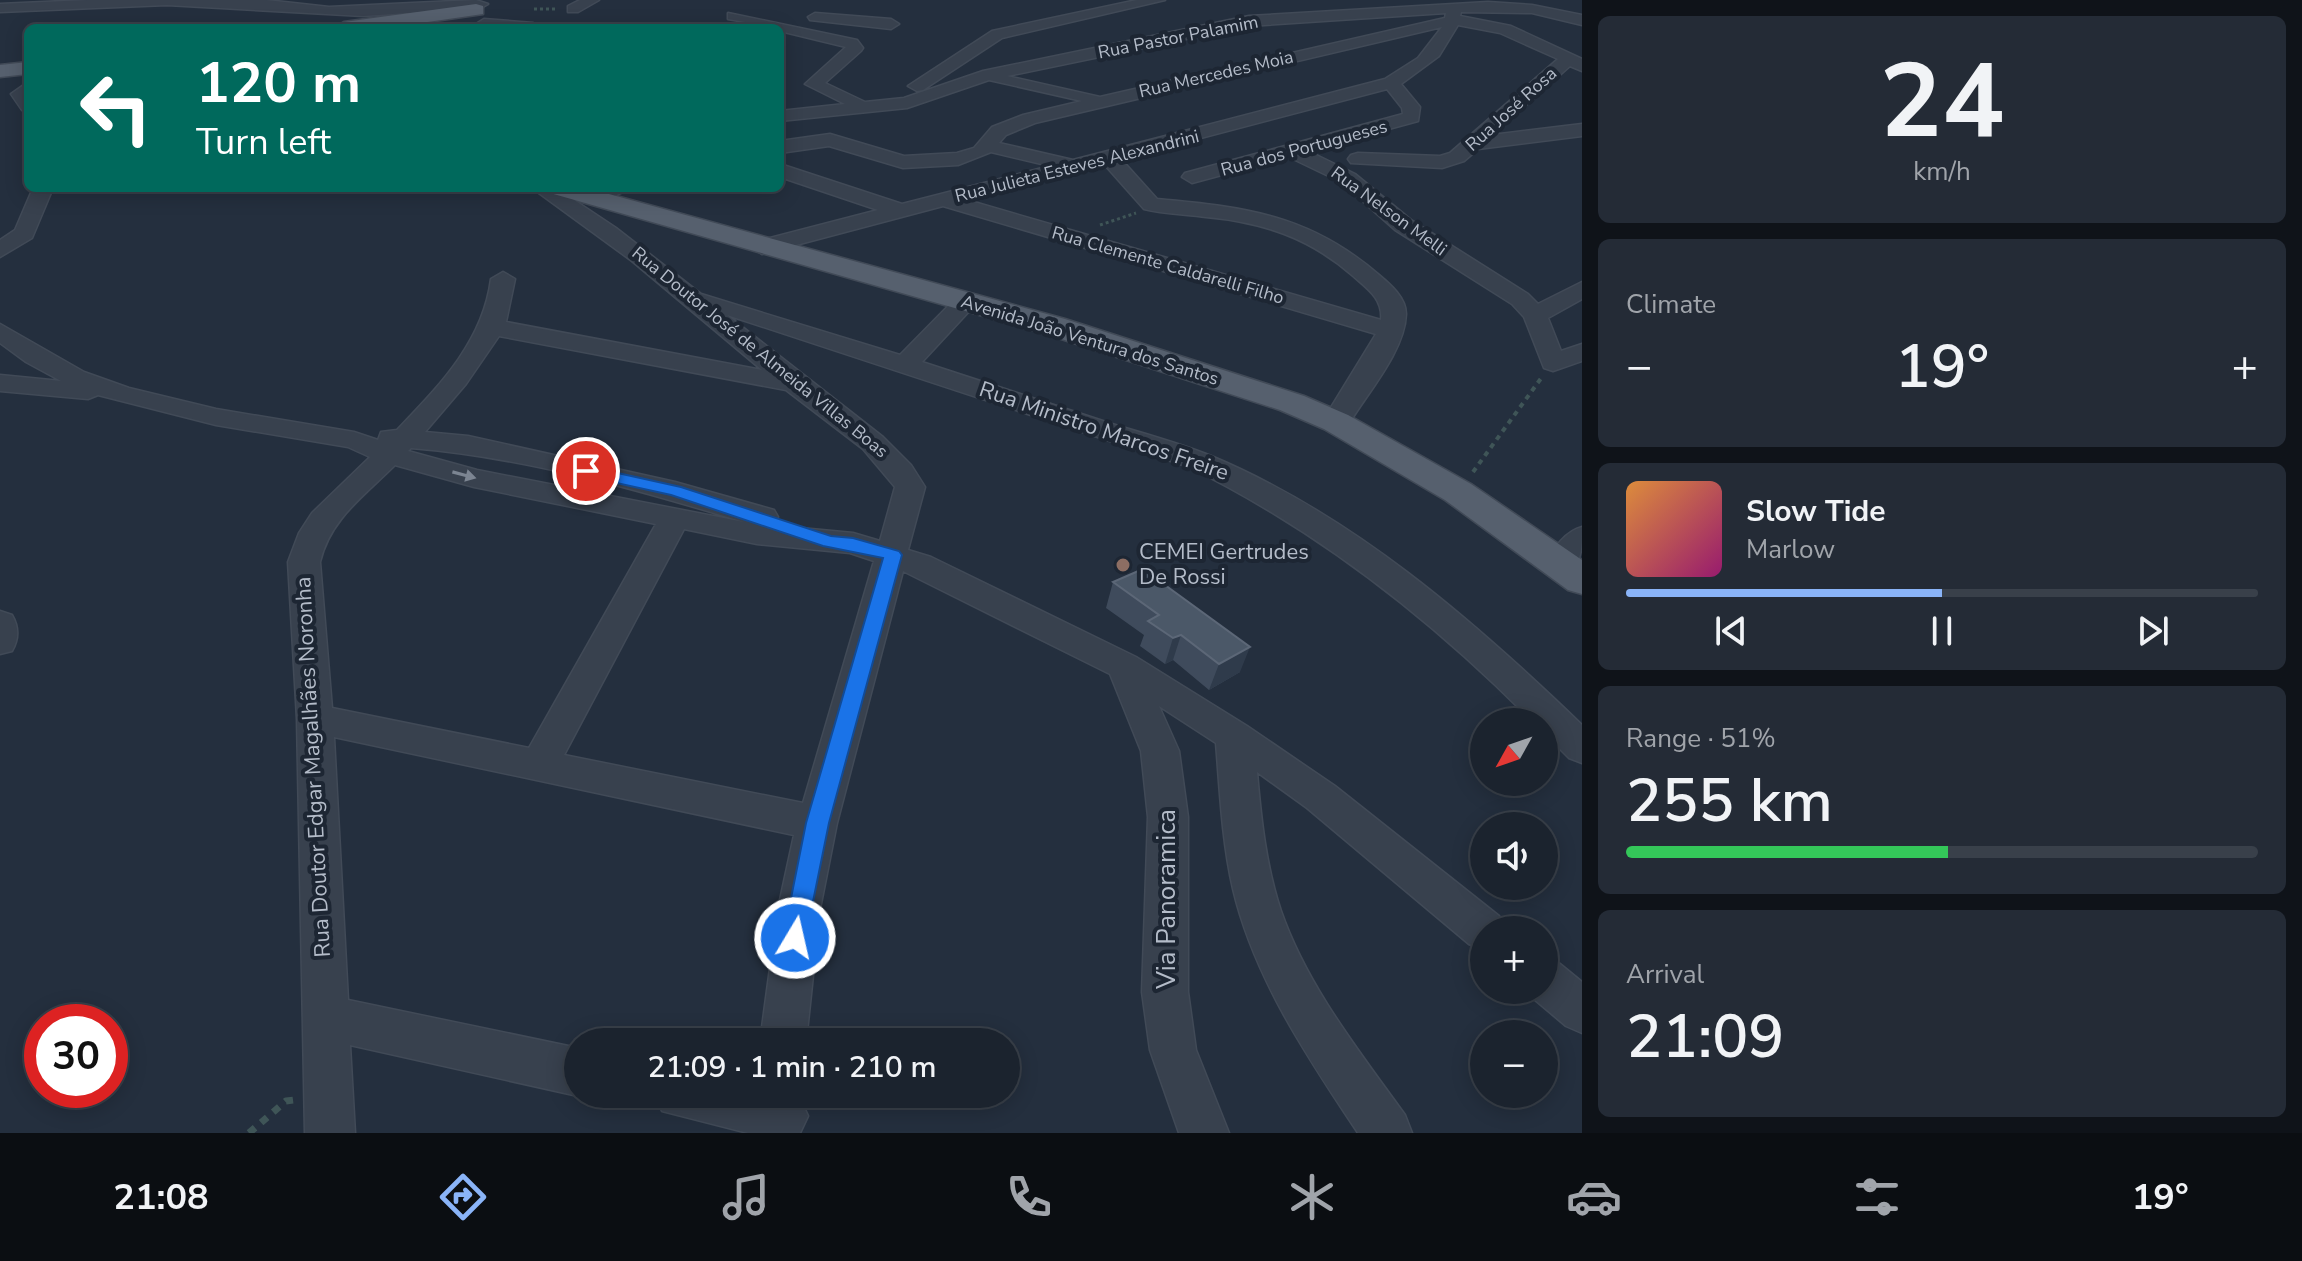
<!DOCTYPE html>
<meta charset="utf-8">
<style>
body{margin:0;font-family:"Nunito Sans",sans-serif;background:#242b36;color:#f1f3f6;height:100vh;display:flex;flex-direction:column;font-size:30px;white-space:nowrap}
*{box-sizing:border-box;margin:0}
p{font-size:26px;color:#a0a4aa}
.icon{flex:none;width:44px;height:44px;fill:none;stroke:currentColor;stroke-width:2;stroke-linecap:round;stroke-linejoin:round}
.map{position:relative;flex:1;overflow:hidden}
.side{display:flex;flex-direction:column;gap:16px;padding:16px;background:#0f1319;width:720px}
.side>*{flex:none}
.banner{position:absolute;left:24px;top:24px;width:760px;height:168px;border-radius:12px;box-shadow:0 4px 20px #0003,0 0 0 2px #39404a;background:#00695c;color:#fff;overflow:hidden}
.needle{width:52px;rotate:230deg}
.fabs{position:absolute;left:1470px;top:708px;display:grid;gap:16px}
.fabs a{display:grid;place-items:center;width:88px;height:88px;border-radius:50%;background:#1b232e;box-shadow:0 4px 20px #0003,0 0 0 2px #39404a;font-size:40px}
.speed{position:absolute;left:24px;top:1004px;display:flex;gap:16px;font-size:40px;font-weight:700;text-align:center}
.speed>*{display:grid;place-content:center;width:104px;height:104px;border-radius:50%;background:#1b232e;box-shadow:0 4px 20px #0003,0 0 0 2px #39404a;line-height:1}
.speed .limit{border:12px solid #d22;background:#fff;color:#111}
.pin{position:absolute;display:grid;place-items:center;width:68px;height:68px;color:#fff;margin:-34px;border:4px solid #fff;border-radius:50%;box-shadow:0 2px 8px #0007}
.me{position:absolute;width:88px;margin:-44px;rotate:9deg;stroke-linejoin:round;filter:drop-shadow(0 0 6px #0008)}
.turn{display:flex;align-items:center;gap:28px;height:168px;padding:0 40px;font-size:36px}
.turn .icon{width:104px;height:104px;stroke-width:2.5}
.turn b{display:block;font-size:56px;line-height:68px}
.big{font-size:60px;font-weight:600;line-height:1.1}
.side .widget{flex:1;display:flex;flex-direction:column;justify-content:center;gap:12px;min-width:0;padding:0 28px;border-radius:12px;background:#242b36}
.side .dial{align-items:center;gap:0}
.dial b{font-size:104px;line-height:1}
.song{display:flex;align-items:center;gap:24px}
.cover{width:96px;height:96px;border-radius:12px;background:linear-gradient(135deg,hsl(30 70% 55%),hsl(320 70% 35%))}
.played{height:8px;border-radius:4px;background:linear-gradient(90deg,#8ab4f8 50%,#39404a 50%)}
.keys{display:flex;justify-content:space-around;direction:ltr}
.heat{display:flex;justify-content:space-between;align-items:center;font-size:44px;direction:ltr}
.charge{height:12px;border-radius:6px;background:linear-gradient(90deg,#34c759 51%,#39404a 0)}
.trip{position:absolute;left:564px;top:1028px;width:456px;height:80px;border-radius:40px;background:#1b232e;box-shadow:0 4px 20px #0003,0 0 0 2px #39404a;font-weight:600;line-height:80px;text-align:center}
.tabs{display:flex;height:128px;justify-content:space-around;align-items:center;background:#0b0e12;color:#a0a4aa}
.tabs .icon{width:56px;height:56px}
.tabs .on{color:#8ab4f8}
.tabs b{font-size:36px;color:#f1f3f6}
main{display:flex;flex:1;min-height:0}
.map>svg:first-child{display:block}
</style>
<main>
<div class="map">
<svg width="1582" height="1133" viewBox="0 0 1582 1133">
<rect width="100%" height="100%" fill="#242f3e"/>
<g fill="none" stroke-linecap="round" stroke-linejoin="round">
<defs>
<path id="minor" d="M87,0H266L329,7L476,0L488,4L481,8L363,16L167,5L0,12V4Z
M580,0H599L578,12H568V6Z
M1137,0H1165L1002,38L923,90L917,91L908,86L992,31Z
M1488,2L1532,5L1582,15V25L1532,13L1461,12L1460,16L1511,26L1582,59V71L1570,66L1492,135L1582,124V136L1478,149L1464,161L1442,168L1351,163L1348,159L1351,155L1358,153L1440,156L1450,153L1558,59L1500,33L1458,25L1439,56L1401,84L1420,107L1418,121L1308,151L1355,174L1411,220L1528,294L1538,304L1582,282V299L1548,318L1561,351L1582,344V361L1553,371L1544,368L1524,317L1512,304L1395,230L1341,182L1289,157L1192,183L1182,177L1185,173L1403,114L1402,108L1387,89L1121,159L1157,199C1245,207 1310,215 1379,275C1391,285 1406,298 1406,314C1405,350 1369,391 1350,422L1346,428H1326L1322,422L1376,334L943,206L762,254L751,247L754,242L878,210L780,177V164L902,204L1050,166L991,152L958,165L903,168L829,146L780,153V141L830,134L904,156L957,153L974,148L992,127L1023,115L1082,101L989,80L907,108L780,121V111L845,104L805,84L846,47L780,31V28L728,19V13L857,40L863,48L861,51L825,83L865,102L904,98L983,71L1249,16ZM1446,13L1445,18L1100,97L1007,76L1249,26ZM1442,27L1418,58L1385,79L1073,160L999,143L1006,135L1035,123ZM1104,164L1144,209C1164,214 1185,214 1206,217C1262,222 1310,238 1353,276C1368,289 1383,299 1381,320L967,200Z
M815,13L891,19L899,24L891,29L810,20L808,17Z
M484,19L533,23L541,28L479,27L476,24Z
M28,82V111L22,110L11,94Z
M33,188H53L32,238L0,257V240L15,230Z
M532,188H556L616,228L701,294L900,355L957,297H973L977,302L973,307L922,362C985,383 1049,403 1112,424C1145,434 1179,443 1211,456C1352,515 1473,620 1582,725V763L1569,758L1544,733V722H1533C1431,619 1319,531 1189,467L727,315L883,437L911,465L925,487L908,550L931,557L1136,657L1247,726L1335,786L1499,916L1506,930H1484V950L1469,944L1307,808L1257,772C1261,819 1266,866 1281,911C1307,986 1359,1051 1405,1115L1412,1133H1358C1308,1058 1254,978 1233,889C1222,841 1220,792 1216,743L1159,706L1179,751L1188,817V992L1196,1050L1229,1133H1179L1150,1050L1142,992L1148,817L1141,751L1110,674L903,571L837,823L820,909L806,1042H760L778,909L794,835L334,737L348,1000L578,1048V1094H582L578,1096L350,1045L355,1133H305L297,719L288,562L299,533L312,513L370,457L348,447L216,425L98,395L88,399L0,391V375L61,381L26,362L0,343V324L84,372L129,388L216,409L354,432L378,440L381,432L397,430C439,386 483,342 491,279L503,272L515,279L506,322L762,370L632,261ZM499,336L786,390L863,449L895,487L880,541L853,533L769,525L778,517L774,510L675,482L468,436L425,432L466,384ZM411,448C523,457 636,489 744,522L477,470L408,451ZM395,465L474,487L656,524L529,748L332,708L320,562C330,519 365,495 395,465ZM684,529L757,544L850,553L874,561L803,803L564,755Z
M603,188H632L601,202H587L584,198Z
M1582,527C1582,551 1582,578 1550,570L1545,562C1554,548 1566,531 1582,527Z
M0,611L12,615C19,627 19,639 12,651L0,654Z
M1544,958L1560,964L1582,982V1033L1566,1026L1528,994L1526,990H1544Z
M655,1094H789L800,1099L808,1116L800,1133H748L662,1111Z"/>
<path id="major" d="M476,4L483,6V14L386,28H334L344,22Z
M28,62V74L0,77V65Z
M546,188H587L1065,319L1304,396L1348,415L1471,484L1582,560V594L1568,590L1445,500L1324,429L1280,410L1043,333L550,193Z"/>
</defs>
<use href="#minor" stroke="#414a57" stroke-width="3"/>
<use href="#major" stroke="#414a57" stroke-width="3"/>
<path stroke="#3f5557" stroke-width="3" stroke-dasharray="3 3" stroke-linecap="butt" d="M534,9H556
M1100,225L1136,213"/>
<path stroke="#3f5557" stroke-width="4" stroke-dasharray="5 5" stroke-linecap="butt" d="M1473,472L1542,377"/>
<path stroke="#3f5557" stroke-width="7" stroke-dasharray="8 8" stroke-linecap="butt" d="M249,1133L286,1101L294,1100"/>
<use href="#minor" fill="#38414e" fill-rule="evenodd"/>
<use href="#major" fill="#56606e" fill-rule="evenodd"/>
</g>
<path fill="#3f4b5c" d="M1113,582L1240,672L1209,690L1173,660L1165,664L1140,646L1144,635L1106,608Z"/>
<path fill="#2f3b4b" d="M1181,635L1173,660L1165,664L1173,638Z
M1250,647L1240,672L1209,690L1219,664Z"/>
<path fill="#4b5868" stroke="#5c6777" stroke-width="2" d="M1143,569L1250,647L1219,664L1181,635L1173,638L1148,621L1159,615L1113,582Z"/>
<defs><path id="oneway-solid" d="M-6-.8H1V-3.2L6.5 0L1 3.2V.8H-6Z" transform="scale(2)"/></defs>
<use fill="#7c8592" href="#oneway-solid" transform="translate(464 475) rotate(15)"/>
<path fill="#1a73e8" stroke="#114b97" stroke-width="2" d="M586,466L681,487L831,536L853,538L899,551L902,555L829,823L804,946L795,949L786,946L783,938L806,823L883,558L823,546L671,495L580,475L578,471Z"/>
<circle fill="#8d6e63" stroke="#1d2633" stroke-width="3" cx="1123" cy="565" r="8"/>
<g text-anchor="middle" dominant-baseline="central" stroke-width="8" stroke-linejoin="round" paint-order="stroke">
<g font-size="18" fill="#b4bcc9" stroke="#1d2633">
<text transform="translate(1178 37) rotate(-11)">Rua Pastor Palamim</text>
<text transform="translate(1216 74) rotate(-13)">Rua Mercedes Moia</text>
<text transform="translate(1511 109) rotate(-42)">Rua José Rosa</text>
<text transform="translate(1304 148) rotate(-15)">Rua dos Portugueses</text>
<text transform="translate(1077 166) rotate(-14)">Rua Julieta Esteves Alexandrini</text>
<text transform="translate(1389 211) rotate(36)">Rua Nelson Melli</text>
<text transform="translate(1168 265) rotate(16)">Rua Clemente Caldarelli Filho</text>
<text transform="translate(1090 340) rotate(17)">Avenida João Ventura dos Santos</text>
<text transform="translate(760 352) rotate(39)">Rua Doutor José de Almeida Villas Boas</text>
</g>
<g font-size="22" fill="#b4bcc9" stroke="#1d2633">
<text transform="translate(1104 431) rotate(19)">Rua Ministro Marcos Freire</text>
<text transform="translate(313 767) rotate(-93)">Rua Doutor Edgar Magalhães Noronha</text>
</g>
<g font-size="22" fill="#b4bcc9" stroke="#1d2633" text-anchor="start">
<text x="1139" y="552">CEMEI Gertrudes<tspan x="1139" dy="25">De Rossi</tspan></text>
</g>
<g font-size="26" fill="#b4bcc9" stroke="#1d2633">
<text transform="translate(1166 899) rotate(-90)">Via Panoramica</text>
</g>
</g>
</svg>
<div class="fabs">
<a><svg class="needle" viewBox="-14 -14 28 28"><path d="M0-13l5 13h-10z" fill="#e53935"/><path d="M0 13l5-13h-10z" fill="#a0a4aa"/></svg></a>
<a><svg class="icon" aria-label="sound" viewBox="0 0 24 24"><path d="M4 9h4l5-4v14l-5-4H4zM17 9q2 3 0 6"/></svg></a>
<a>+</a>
<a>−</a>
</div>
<div class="speed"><div class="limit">30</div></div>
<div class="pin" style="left:586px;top:471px;background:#d93025"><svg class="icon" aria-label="arrive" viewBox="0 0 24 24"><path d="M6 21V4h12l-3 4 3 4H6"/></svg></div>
<svg class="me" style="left:795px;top:938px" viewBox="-20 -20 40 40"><circle r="17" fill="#1a73e8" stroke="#fff" stroke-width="3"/><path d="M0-11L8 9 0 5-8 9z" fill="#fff"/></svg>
<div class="trip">21:09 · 1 min · 210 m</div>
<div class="banner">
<div class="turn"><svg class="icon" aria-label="left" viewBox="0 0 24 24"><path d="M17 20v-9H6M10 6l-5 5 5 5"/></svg><div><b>120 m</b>Turn left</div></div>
</div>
</div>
<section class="side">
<div class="widget dial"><b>24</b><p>km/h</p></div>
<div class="widget"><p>Climate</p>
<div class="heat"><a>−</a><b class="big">19°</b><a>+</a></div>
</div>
<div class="widget">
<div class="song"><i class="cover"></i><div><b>Slow Tide</b><p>Marlow</p></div></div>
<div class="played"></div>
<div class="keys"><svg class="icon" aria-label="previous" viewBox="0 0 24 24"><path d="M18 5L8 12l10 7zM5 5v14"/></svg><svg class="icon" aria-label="pause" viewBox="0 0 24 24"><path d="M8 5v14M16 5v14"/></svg><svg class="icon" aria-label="next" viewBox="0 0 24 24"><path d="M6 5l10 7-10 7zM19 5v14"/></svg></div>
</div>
<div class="widget"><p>Range · 51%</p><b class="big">255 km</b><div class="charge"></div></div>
<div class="widget"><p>Arrival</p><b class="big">21:09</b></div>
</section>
</main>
<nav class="tabs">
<b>21:08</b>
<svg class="icon on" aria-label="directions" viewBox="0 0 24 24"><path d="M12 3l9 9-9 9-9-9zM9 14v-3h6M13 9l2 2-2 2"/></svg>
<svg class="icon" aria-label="music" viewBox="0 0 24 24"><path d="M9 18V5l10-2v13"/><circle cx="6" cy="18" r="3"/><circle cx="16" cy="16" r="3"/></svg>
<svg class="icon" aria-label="phone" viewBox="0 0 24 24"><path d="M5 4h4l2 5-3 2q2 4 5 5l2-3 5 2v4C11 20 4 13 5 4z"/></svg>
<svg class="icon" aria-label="climate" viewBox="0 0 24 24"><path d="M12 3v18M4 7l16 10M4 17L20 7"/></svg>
<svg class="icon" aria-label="car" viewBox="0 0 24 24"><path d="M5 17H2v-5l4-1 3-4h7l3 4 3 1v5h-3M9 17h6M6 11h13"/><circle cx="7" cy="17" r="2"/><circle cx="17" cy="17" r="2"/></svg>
<svg class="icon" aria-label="filters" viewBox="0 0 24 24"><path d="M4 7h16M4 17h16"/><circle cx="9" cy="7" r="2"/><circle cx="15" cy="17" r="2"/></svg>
<b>19°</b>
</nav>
